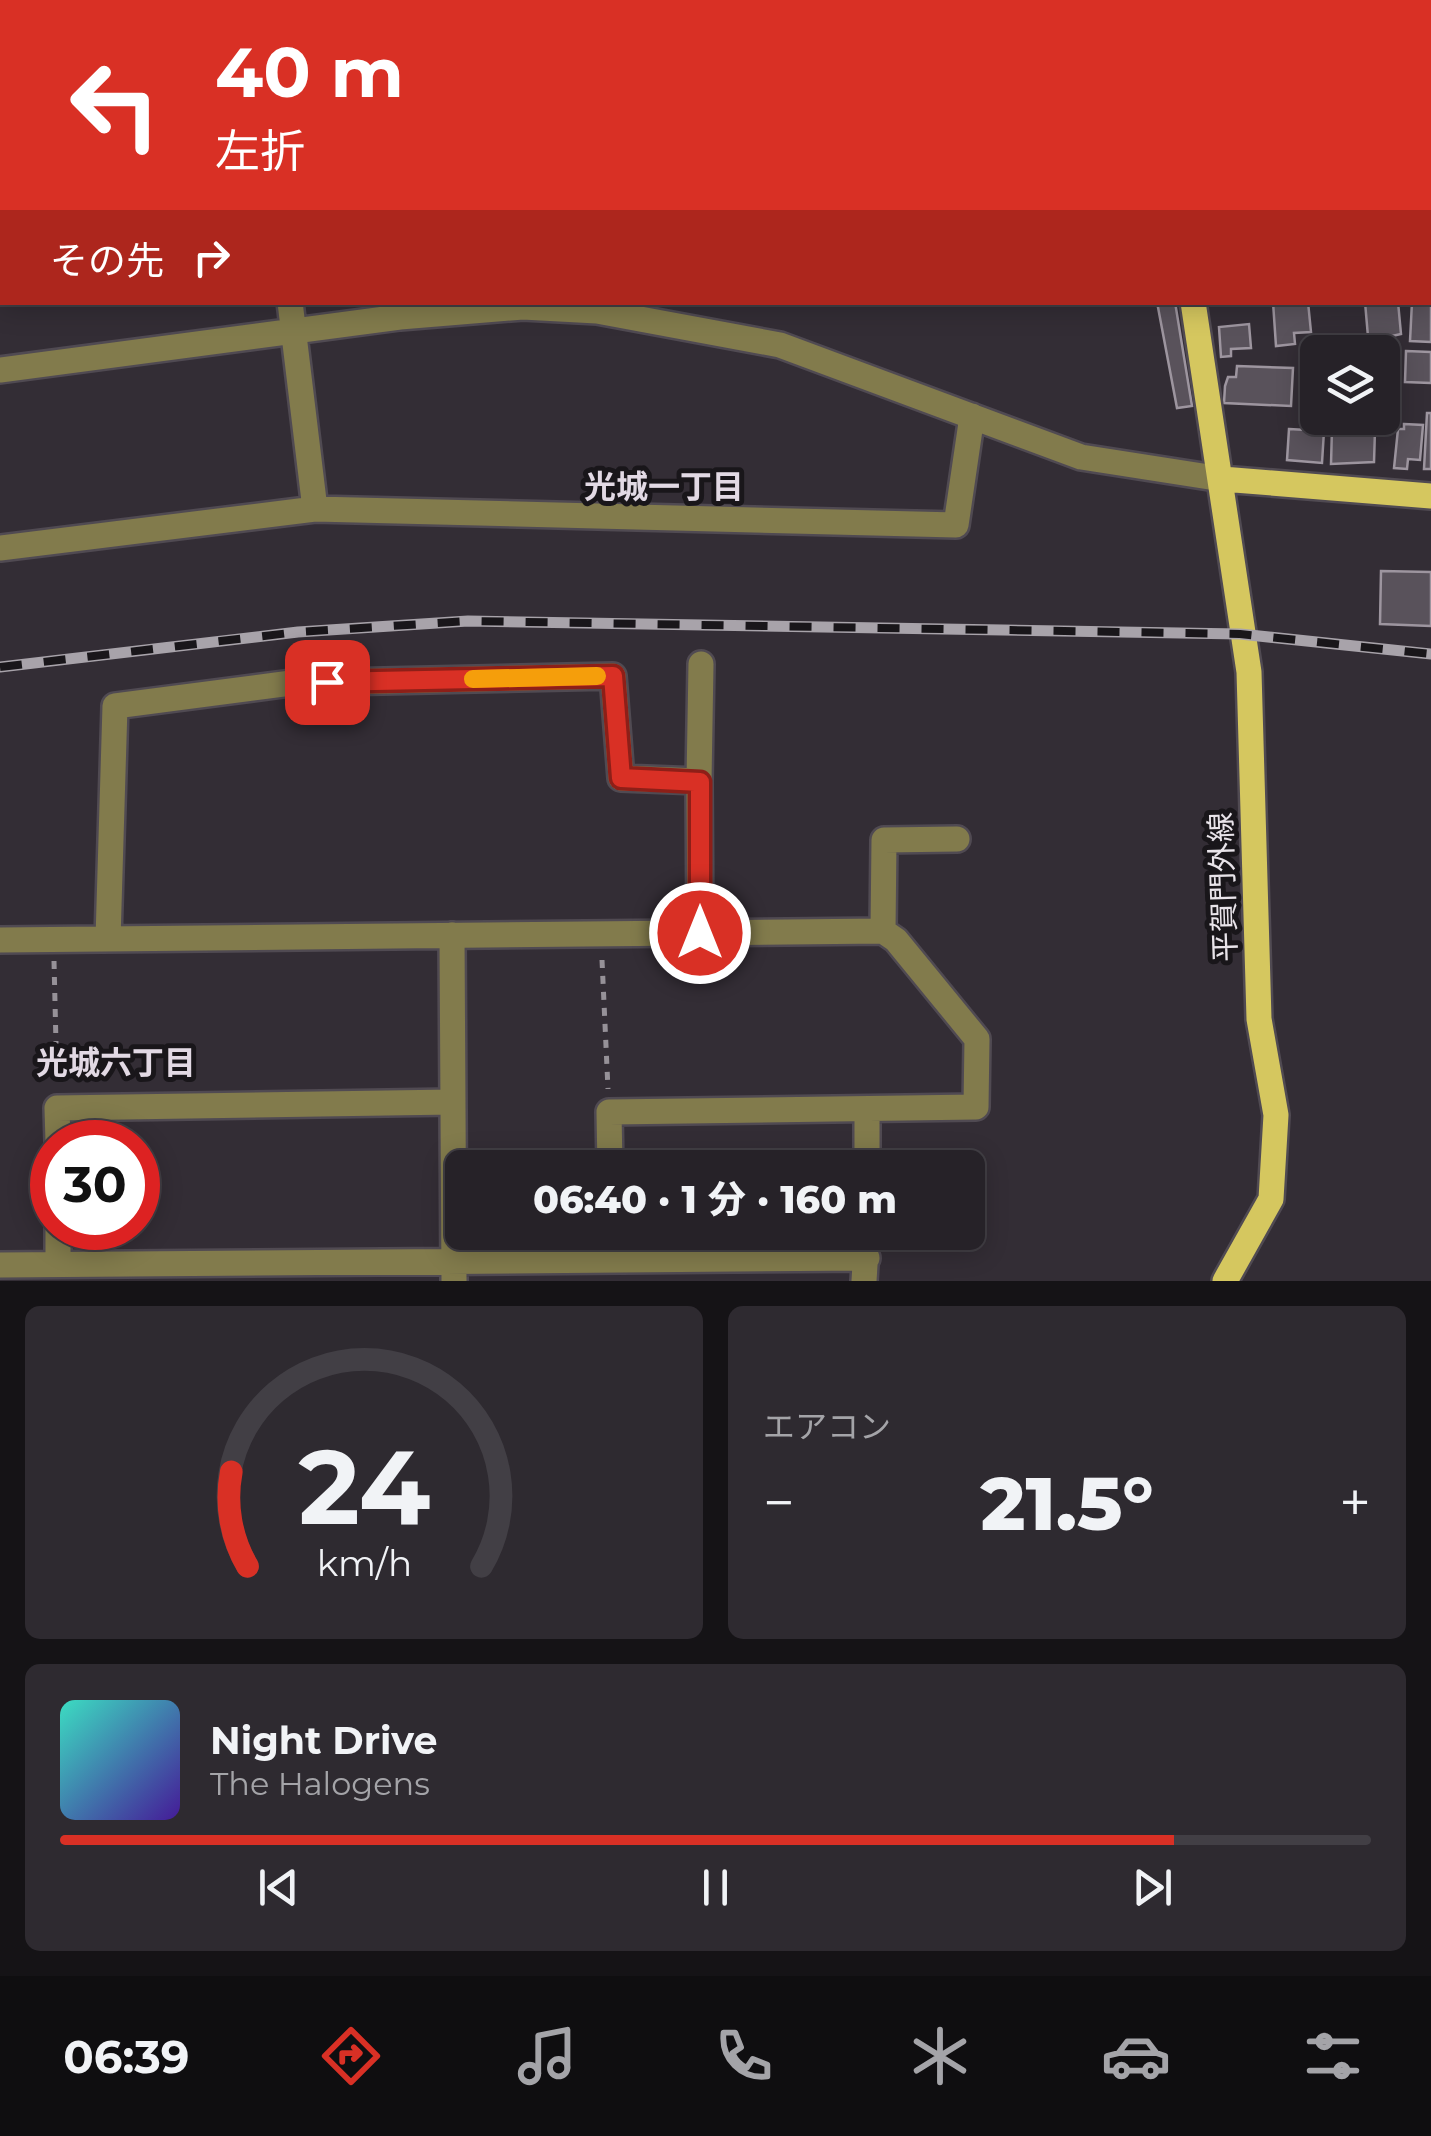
<!DOCTYPE html>
<html lang="ja">
<meta charset="utf-8">
<style>
body{margin:0;font-family:Montserrat,"Noto Sans JP",sans-serif;background:#2e2a30;color:#f1f3f6;height:100vh;display:flex;flex-direction:column;font-size:38px;white-space:nowrap}
*{box-sizing:border-box;margin:0}
p{font-size:32px;color:#a4a4a8}
.icon{flex:none;width:55px;height:55px;fill:none;stroke:currentColor;stroke-width:2;stroke-linecap:round;stroke-linejoin:round}
.map{position:relative;height:1281px;overflow:hidden}
.sheet{display:flex;flex-direction:column;gap:25px;padding:25px;background:#151316;flex:1}
.sheet>*{flex:none}
.top-card{position:absolute;left:0px;top:0px;width:1432px;height:305px;box-shadow:0 5px 25px #0003,0 0 0 2px #423f45;background:#d93025;color:#fff;overflow:hidden}
.controls{position:absolute;left:1300px;top:335px;display:grid;gap:20px}
.controls a{display:grid;place-items:center;width:100px;height:100px;border-radius:15px;background:#262228;box-shadow:0 5px 25px #0003,0 0 0 2px #423f45;font-size:50px}
.speed{position:absolute;left:30px;top:1120px;display:flex;gap:20px;font-size:50px;font-weight:700;text-align:center}
.speed>*{display:grid;place-content:center;width:130px;height:130px;border-radius:50%;background:#262228;box-shadow:0 5px 25px #0003,0 0 0 2px #423f45;line-height:1}
.speed .limit{border:15px solid #d22;background:#fff;color:#111}
.pin{position:absolute;display:grid;place-items:center;width:85px;height:85px;color:#fff;margin:-42px;border-radius:20px;box-shadow:0 5px 15px #0006}
.me{position:absolute;width:110px;margin:-55px;rotate:0deg;stroke-linejoin:round;filter:drop-shadow(0 0 8px #0008)}
.turn{display:flex;align-items:center;gap:35px;height:210px;padding:0 50px;font-size:45px}
.turn .icon{width:130px;height:130px;stroke-width:2.5}
.turn b{display:block;font-size:70px;line-height:85px}
.then{display:flex;align-items:center;height:95px;padding:0 50px;background:#0003;gap:20px;font-size:38px}
.big{font-size:75px;font-weight:800;line-height:1.1}
.sheet .card{flex:1;display:flex;flex-direction:column;justify-content:center;gap:15px;min-width:0;padding:0 35px;border-radius:15px;background:#2e2a30}
.sheet .dial{align-items:center;gap:0}
.dial svg{height:260px;overflow:visible;fill:none;stroke:#423f45;stroke-width:7;stroke-linecap:round;text-anchor:middle}
.dial text{fill:#f1f3f6;stroke:none}
.song{display:flex;align-items:center;gap:30px}
.cover{width:120px;height:120px;border-radius:15px;background:linear-gradient(135deg,hsl(170 70% 55%),hsl(260 70% 35%))}
.played{height:10px;border-radius:5px;background:linear-gradient(90deg,#d93025 85%,#423f45 85%)}
.keys{display:flex;justify-content:space-around;direction:ltr}
.heat{display:flex;justify-content:space-between;align-items:center;font-size:55px;direction:ltr}
.sheet .tiles{flex:1;display:grid;gap:25px;grid-template-columns:1fr 1fr}
.card:last-child{grid-column:span 2}
.trip{position:absolute;left:445px;top:1150px;width:540px;height:100px;border-radius:15px;background:#262228;box-shadow:0 5px 25px #0003,0 0 0 2px #423f45;font-weight:800;line-height:100px;text-align:center}
.tab-bar{display:flex;height:160px;justify-content:space-around;align-items:center;background:#0f0e10;color:#a4a4a8}
.tab-bar .icon{width:70px;height:70px}
.tab-bar .current{color:#d93025}
.tab-bar b{font-size:45px;color:#f1f3f6}
.map>svg:first-child{display:block}
</style>
<div class="map">
<svg width="1431" height="1281" viewBox="0 0 1431 1281">
<rect width="100%" height="100%" fill="#332d35"/>
<path fill="#59525b" stroke="#9d959f" stroke-width="2.5" d="M1431,294V342L1410,341L1412,302H1430Z
M1157,302H1175L1192,406L1177,408Z
M1273,302H1308L1311,332L1294,333L1295,344L1276,346Z
M1365,302H1398L1401,334L1392,336L1393,345L1369,348Z
M1249,324L1251,348L1231,349V356L1221,357L1219,327Z
M1406,351L1431,352V383L1405,382Z
M1237,366L1293,368L1291,406L1224,403L1225,386L1228,377H1236Z
M1427,413H1431V469H1424Z
M1404,424L1423,425L1420,460L1408,459L1407,469L1394,468L1398,429H1404Z
M1332,428L1375,430L1374,462L1331,464Z
M1289,429L1324,431L1322,463L1287,460Z
M1381,571L1431,572V626L1380,624Z"/>
<g fill="none" stroke-linecap="round" stroke-linejoin="round">
<defs>
<path id="minor" d="M590,2L593,0
M1430,110H1431
M0,181H2
M1430,279H1431
M290,302L315,509
M0,370L400,317L523,307L597,311L780,345L1081,457L1222,479
M0,548L315,509L956,525L972,416
M699,781L701,664
M883,931L884,840L957,839
M452,935L454,1281
M108,939L115,706L291,683L613,676L621,778L699,781L700,933
M0,940L883,931L896,940L977,1039L976,1107L609,1112L610,1168
M867,1109V1168
M58,1142L57,1108L453,1102
M58,1228V1263
M611,1232V1260
M0,1265L867,1258
M864,1281L867,1232"/>
<path id="major" d="M1144,0V2
M1193,302L1249,672L1259,1019L1276,1115L1271,1199L1225,1281
M1222,479L1431,496"/>
</defs>
<use href="#minor" stroke="#504a52" stroke-width="30"/>
<use href="#major" stroke="#504a52" stroke-width="30"/>
<path stroke="#969198" stroke-width="5" stroke-dasharray="8 8" stroke-linecap="butt" d="M602,960L608,1089
M54,961L57,1085"/>
<use href="#minor" stroke="#827b4c" stroke-width="25"/>
<use href="#major" stroke="#d5c75f" stroke-width="25"/>
<defs>
<path id="rail" d="M0,667L298,632L468,621L1240,634L1431,654"/>
</defs>
<use href="#rail" stroke="#a8a3aa" stroke-width="11"/>
<use href="#rail" stroke="#19161a" stroke-width="8" stroke-dasharray="22" stroke-linecap="butt"/>
</g>
<g fill="none" stroke-linecap="round" stroke-linejoin="round">
<defs>
<path id="route" d="M327,682L613,676L621,778L700,782V933"/>
</defs>
<use href="#route" stroke="#8d1f18" stroke-width="25"/>
<use href="#route" stroke="#d93025" stroke-width="18"/>
<path stroke="#f59e0b" stroke-width="18" d="M473,679L597,676"/>
</g>
<g text-anchor="middle" dominant-baseline="central" stroke-width="10" stroke-linejoin="round" paint-order="stroke">
<g font-size="30" fill="#e9e4ea" stroke="#19161a">
<text transform="translate(1223 887) rotate(-92)">平賀門外線</text>
</g>
<g font-size="32" font-weight="bold" fill="#e2d9e4" stroke="#19161a">
<text x="664" y="486">光城一丁目</text>
<text x="116" y="1062">光城六丁目</text>
</g>
</g>
</svg>
<div class="controls">
<a><svg class="icon" aria-label="layers" viewBox="0 0 24 24"><path d="M12 4l9 5-9 5-9-5zM3 14l9 5 9-5"/></svg></a>
</div>
<div class="speed"><div class="limit">30</div></div>
<div class="pin" style="left:327px;top:682px;background:#d93025"><svg class="icon" aria-label="arrive" viewBox="0 0 24 24"><path d="M6 21V4h12l-3 4 3 4H6"/></svg></div>
<svg class="me" style="left:700px;top:933px" viewBox="-20 -20 40 40"><circle r="17" fill="#d93025" stroke="#fff" stroke-width="3"/><path d="M0-11L8 9 0 5-8 9z" fill="#fff"/></svg>
<div class="trip">06:40 · 1 分 · 160 m</div>
<div class="top-card">
<div class="turn"><svg class="icon" aria-label="left" viewBox="0 0 24 24"><path d="M17 20v-9H6M10 6l-5 5 5 5"/></svg><div><b>40 m</b>左折</div></div>
<div class="then">その先<svg class="icon" aria-label="right" viewBox="0 0 24 24"><path d="M7 20v-9h11M14 6l5 5-5 5"/></svg></div>
</div>
</div>
<section class="sheet">
<div class="tiles">
<div class="card dial"><svg viewBox="0 0 100 80">
<path d="M14 69A42 42 0 1 1 86 69"/>
<path d="M14 69A42 42 0 0 1 9 40" stroke="#d93025"/>
<text x="50" y="56" font-size="32" font-weight="700">24</text>
<text x="50" y="72" font-size="11">km/h</text>
</svg></div>
<div class="card"><p>エアコン</p>
<div class="heat"><a>−</a><b class="big">21.5°</b><a>+</a></div>
</div>
<div class="card">
<div class="song"><i class="cover"></i><div><b>Night Drive</b><p>The Halogens</p></div></div>
<div class="played"></div>
<div class="keys"><svg class="icon" aria-label="previous" viewBox="0 0 24 24"><path d="M18 5L8 12l10 7zM5 5v14"/></svg><svg class="icon" aria-label="pause" viewBox="0 0 24 24"><path d="M8 5v14M16 5v14"/></svg><svg class="icon" aria-label="next" viewBox="0 0 24 24"><path d="M6 5l10 7-10 7zM19 5v14"/></svg></div>
</div>
</div>
</section>
<nav class="tab-bar">
<b>06:39</b>
<svg class="icon current" aria-label="directions" viewBox="0 0 24 24"><path d="M12 3l9 9-9 9-9-9zM9 14v-3h6M13 9l2 2-2 2"/></svg>
<svg class="icon" aria-label="music" viewBox="0 0 24 24"><path d="M9 18V5l10-2v13"/><circle cx="6" cy="18" r="3"/><circle cx="16" cy="16" r="3"/></svg>
<svg class="icon" aria-label="phone" viewBox="0 0 24 24"><path d="M5 4h4l2 5-3 2q2 4 5 5l2-3 5 2v4C11 20 4 13 5 4z"/></svg>
<svg class="icon" aria-label="climate" viewBox="0 0 24 24"><path d="M12 3v18M4 7l16 10M4 17L20 7"/></svg>
<svg class="icon" aria-label="car" viewBox="0 0 24 24"><path d="M5 17H2v-5l4-1 3-4h7l3 4 3 1v5h-3M9 17h6M6 11h13"/><circle cx="7" cy="17" r="2"/><circle cx="17" cy="17" r="2"/></svg>
<svg class="icon" aria-label="filters" viewBox="0 0 24 24"><path d="M4 7h16M4 17h16"/><circle cx="9" cy="7" r="2"/><circle cx="15" cy="17" r="2"/></svg>
</nav>
